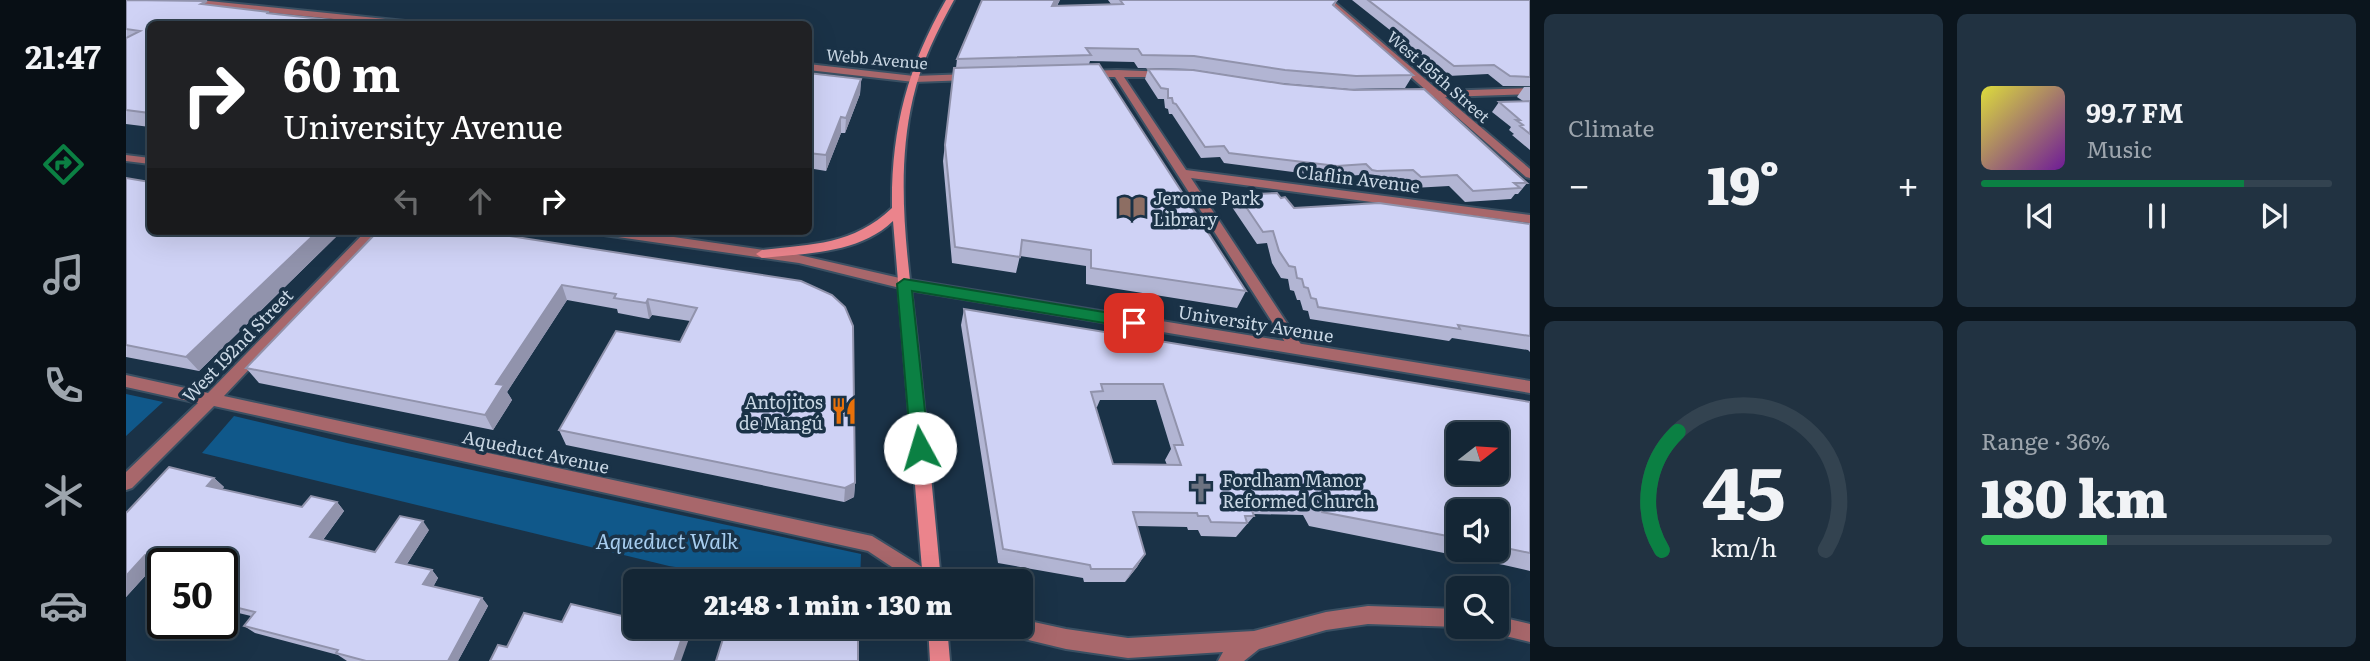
<!DOCTYPE html>
<meta charset="utf-8">
<style>
body{margin:0;font-family:Literata,serif;background:#213241;color:#f1f3f6;height:100vh;display:flex;flex-direction:column;font-size:26px;white-space:nowrap}
*{box-sizing:border-box;margin:0}
p{font-size:23px;color:#9da5ad}
.icon{flex:none;width:38px;height:38px;fill:none;stroke:currentColor;stroke-width:2;stroke-linecap:round;stroke-linejoin:round}
.map{position:relative;flex:1;overflow:hidden}
.panel{display:flex;flex-direction:column;gap:14px;padding:14px;background:#0b151d;width:840px}
.panel>*{flex:none}
.guide{position:absolute;left:21px;top:21px;width:665px;height:214px;border-radius:10px;box-shadow:0 7px 28px #0002,0 0 0 2px #334350;background:#202124;color:#fff;overflow:hidden}
.needle{width:46px;rotate:73deg}
.fabs{position:absolute;left:1320px;top:422px;display:grid;gap:14px}
.fabs a{display:grid;place-items:center;width:63px;height:63px;border-radius:10px;background:#142635;box-shadow:0 7px 28px #0002,0 0 0 2px #334350;font-size:35px}
.speed{position:absolute;left:21px;top:548px;display:flex;gap:14px;font-size:35px;font-weight:700;text-align:center}
.speed>*{display:grid;place-content:center;width:91px;height:91px;border-radius:50%;background:#142635;box-shadow:0 7px 28px #0002,0 0 0 2px #334350;line-height:1}
.speed .limit{border:4px solid #111;border-radius:10px;background:#fff;color:#111}
.pin{position:absolute;display:grid;place-items:center;width:60px;height:60px;color:#fff;margin:-30px;border-radius:14px;box-shadow:0 4px 10px #0006}
.me{position:absolute;width:77px;margin:-38px;rotate:354deg;stroke-linejoin:round;filter:drop-shadow(0 0 5px #0008)}
.turn{display:flex;align-items:center;gap:24px;height:147px;padding:0 21px;font-size:32px}
.turn .icon{width:91px;height:91px;stroke-width:2.5}
.turn b{display:block;font-size:49px;line-height:60px}
.lanes{display:flex;align-items:center;height:66px;padding:0 21px;background:#0003;justify-content:center;gap:35px;direction:ltr}
.lanes .off{opacity:.35}
.big{font-size:52px;font-weight:800;line-height:1.1}
.panel .card{flex:1;display:flex;flex-direction:column;justify-content:center;gap:10px;min-width:0;padding:0 24px;border-radius:10px;background:#213241}
.panel .dial{align-items:center;gap:0}
.dial svg{height:182px;overflow:visible;fill:none;stroke:#334350;stroke-width:7;stroke-linecap:round;text-anchor:middle}
.dial text{fill:#f1f3f6;stroke:none}
.song{display:flex;align-items:center;gap:21px}
.cover{width:84px;height:84px;border-radius:10px;background:linear-gradient(135deg,hsl(60 70% 55%),hsl(280 70% 35%))}
.played{height:7px;border-radius:4px;background:linear-gradient(90deg,#0b8043 75%,#334350 75%)}
.keys{display:flex;justify-content:space-around;direction:ltr}
.heat{display:flex;justify-content:space-between;align-items:center;font-size:38px;direction:ltr}
.charge{height:10px;border-radius:5px;background:linear-gradient(90deg,#34c759 36%,#334350 0)}
.panel .tiles{flex:1;display:grid;gap:14px;grid-template-columns:repeat(2,1fr)}
.trip{position:absolute;left:497px;top:569px;width:410px;height:70px;border-radius:10px;background:#142635;box-shadow:0 7px 28px #0002,0 0 0 2px #334350;font-weight:800;line-height:70px;text-align:center}
main{display:flex;flex:1;min-height:0}
.dock{display:flex;flex-direction:column;width:126px;justify-content:space-around;align-items:center;background:#080f15;color:#9da5ad}
.dock .icon{width:49px;height:49px}
.dock .active{color:#0b8043}
.dock b{font-size:32px;color:#f1f3f6}
.map>svg:first-child{display:block}
</style>
<main>
<nav class="dock">
<b>21:47</b>
<svg class="icon active" aria-label="directions" viewBox="0 0 24 24"><path d="M12 3l9 9-9 9-9-9zM9 14v-3h6M13 9l2 2-2 2"/></svg>
<svg class="icon" aria-label="music" viewBox="0 0 24 24"><path d="M9 18V5l10-2v13"/><circle cx="6" cy="18" r="3"/><circle cx="16" cy="16" r="3"/></svg>
<svg class="icon" aria-label="phone" viewBox="0 0 24 24"><path d="M5 4h4l2 5-3 2q2 4 5 5l2-3 5 2v4C11 20 4 13 5 4z"/></svg>
<svg class="icon" aria-label="climate" viewBox="0 0 24 24"><path d="M12 3v18M4 7l16 10M4 17L20 7"/></svg>
<svg class="icon" aria-label="car" viewBox="0 0 24 24"><path d="M5 17H2v-5l4-1 3-4h7l3 4 3 1v5h-3M9 17h6M6 11h13"/><circle cx="7" cy="17" r="2"/><circle cx="17" cy="17" r="2"/></svg>
</nav>
<div class="map">
<svg width="1404" height="661" viewBox="0 0 1404 661">
<rect width="100%" height="100%" fill="#1a3247"/>
<path fill="#10588a" d="M0,394L37,402L0,436Z
M108,416L221,443L735,554L734,581H638L543,566L76,453Z"/>
<g fill="none" stroke-linecap="round" stroke-linejoin="round">
<defs>
<path id="minor" d="M44,0H73L279,21L283,24H258L48,3Z
M1197,0H1206L1313,91L1404,88V94L1319,97L1404,169V178L1400,177L1308,97H1282V93L1301,91Z
M682,64L788,76L844,74L849,77L844,80L788,82L682,70Z
M991,70L1043,72L1045,74L1040,77H998L1060,170L1404,215V223L1065,178L1178,349L1176,353H1166L989,77H962L957,74L962,71Z
M240,231H253L98,396L746,536L809,575L812,581H787L742,551L88,406L6,488L0,490V472L72,403L0,387V375L82,393Z"/>
<path id="tertiary" d="M0,155L24,158V164L0,161Z
M472,231H506L673,255L778,279L1404,381V393L778,289L673,263L478,235Z
M1242,606L1332,609V626H1334L1332,627L1242,624L1200,630L1133,649L1118,661H1092L1097,652L1002,658L940,649L882,635L875,633L873,626H894V619L940,629L1002,638L1128,631L1200,612Z
M1370,616L1404,624V642L1363,632L1361,626H1370Z"/>
<path id="secondary" d="M820,0H828C811,31 795,63 787,98C767,184 784,272 793,358C801,432 808,507 815,581H797L767,221C733,254 680,253 636,258L630,254L636,250C687,244 727,245 766,208C765,130 781,68 820,0Z
M802,626H821L824,661H804Z"/>
</defs>
<use href="#minor" stroke="#3a5063" stroke-width="4"/>
<use href="#tertiary" stroke="#3a5063" stroke-width="4"/>
<use href="#secondary" stroke="#3a5063" stroke-width="4"/>
<use href="#minor" fill="#a8676b" fill-rule="evenodd"/>
<use href="#tertiary" fill="#a8676b" fill-rule="evenodd"/>
<use href="#secondary" fill="#eb848c" fill-rule="evenodd"/>
</g>
<path fill="#b2b5d3" fill-rule="evenodd" d="M0,0L24,24V127L0,124Z
M934,0L931,6L985,4L982,0H1211L1208,6L1287,75L1279,88L1223,89L1153,83L1063,69L1012,68L1008,62L964,61L963,64L1120,291L1111,308L960,284V266L894,256L890,273L826,263L817,161L826,83L830,68L831,59Z
M1226,0H1404V86H1377L1362,74L1322,76Z
M1022,69L1401,183L1392,194H1389L1385,199L1339,202L1323,186L1287,188L1280,180L1245,182L1239,181L1234,175L1205,177L1098,163L1094,157L1075,158L1046,114H1043L1042,109L1039,108L1038,99H1032L1019,79Z
M682,73L735,79L734,94L719,133H715L700,171L682,168Z
M1398,87H1404V150L1386,135L1388,134L1383,130L1385,127L1366,112L1373,102L1397,101L1391,97Z
M0,178L24,231H216L73,371L0,357Z
M1112,195L1155,198L1168,208L1404,224V352L1402,350L1326,338L1323,341L1184,319L1182,311L1177,310L1174,300H1171L1168,291L1164,290L1162,279L1155,278L1146,263L1141,243L1131,244L1106,207Z
M252,231L675,281L729,483L728,497L718,502L440,445L433,430L554,342L564,321L526,315L523,319L492,313L491,309L441,300L381,392L386,400L367,430L133,383L120,368Z
M838,309L1404,402V571L1378,565L1183,526L1177,515L1127,514L1128,516L1110,537L1075,536L1072,530H1062L1061,527L1011,526L1019,554L1011,567L999,582H958L957,578L872,563L835,325ZM974,400H1030L1045,449L1039,460L1041,465L987,464L970,407H971ZM1332,511H1370V550H1332Z
M88,478L98,487L95,490L176,507L211,502L218,511L197,540L249,552L303,530L281,564L306,570L312,578L307,587L356,598L362,606L332,661H221L212,655L129,633L118,626L125,616L96,609V582L99,579L96,578V564H37V565L30,564L0,597V513Z"/>
<path fill="#9193ac" d="M929,0H934L923,18L926,6Z
M735,79L734,94L719,133L720,118Z
M715,117V133L700,171V155Z
M192,231H216L73,371L60,357Z
M436,285L441,300L381,392L386,400L367,430L359,415L370,384Z
M522,299L526,315L523,319L520,303Z
M88,478L98,487L90,495L81,486Z
M729,483L728,497L718,502L719,488Z
M211,502L218,511L193,545L184,537Z
M297,521L303,530L277,570L270,562Z
M1019,554L1011,567L999,582L1007,569Z
M19,555L30,564L0,597V576Z
M306,570L312,578L304,592L297,584Z
M356,598L362,606L332,661H322Z
M560,626H565L566,630L555,661H548Z"/>
<path fill="#cfd2f5" stroke="#9193ac" stroke-width="2" fill-rule="evenodd" d="M0,0L81,1L75,4L143,12L140,13L242,24H24V113L0,110V38L14,31L0,29Z
M856,0H929L926,6L997,4L994,0H1211L1207,5L1287,75L1230,76L1159,70L1068,56L1016,55L1012,49L960,48L965,55L831,59Z
M1242,0H1404V77L1384,76L1368,65L1328,66Z
M973,64L1120,291L965,268V250L896,240L894,257L829,247L819,145L828,68Z
M1022,69L1067,70L1158,84L1228,90L1298,89L1401,183H1388L1394,188L1347,191L1331,175L1295,177L1287,170L1251,171L1246,170L1240,164L1211,166L1103,153L1098,146L1079,147L1050,104L1047,103L1046,98H1042V89L1035,88Z
M682,73L735,79L720,118L715,117L700,155L682,153Z
M1404,101V134L1394,126L1397,125L1390,120H1394L1373,102Z
M0,178L24,182V231H192L60,357L0,345Z
M1151,193L1155,198L1159,197L1168,208L1253,203L1404,224V336L1332,325L1334,329L1192,307L1190,299L1185,298L1182,288L1178,287L1176,279L1171,278L1169,267L1163,266L1153,251L1147,231L1137,232L1112,195Z
M252,231H351L675,281L706,295L719,307L727,326L729,483L719,488L433,430L490,331L554,342L571,308L522,299L520,303L488,298L490,294L436,285L370,384L378,385L359,415L120,368Z
M838,309L1404,402V553L1370,546V511H1332V538L1196,512L1190,500H1122L1128,516H1119L1121,523L1085,522L1082,516H1072L1071,513L1007,512L1019,554L1007,569H965L964,565L877,549ZM975,384H1037L1057,445H1048L1055,465L987,464L965,392L977,391ZM1332,434H1370V472H1332Z
M43,467L88,478L81,486L176,507L185,496L211,502L184,537L249,552L274,516L297,521L270,562L306,570L297,584L356,598L322,661H240L210,653L212,650L118,626L129,612L96,604V582L103,574L96,572V564H57L19,555L0,576V513Z
M570,576L594,581H568Z
M445,604L509,619V626H560L548,661H364L372,645L381,647L398,613L436,622Z
M601,626H732V661H590Z"/>
<path fill="#0b8043" stroke="#07532c" stroke-width="2" d="M778,279L1008,317L1016,323L1008,328L786,291L803,448L801,453L794,455L788,453L785,448L771,284Z"/>
<defs>
<symbol id="library-bare" viewBox="-9 -9 18 18"><path d="M-6-4Q-3-5.5-.7-3.5V5Q-3 3-6 4ZM6-4Q3-5.5 .7-3.5V5Q3 3 6 4Z" fill="#8d6e63" stroke="#1a3247" stroke-width="2.5" paint-order="stroke"/></symbol>
<symbol id="restaurant-bare" viewBox="-9 -9 18 18"><path d="M-5-6h1v4h1v-4h1v4h1v-4h1v5L-1.5 .5V6h-2V.5L-5-1ZM5-6V6H3V1.5H1.5Q1.5-4 5-6Z" fill="#e8710a" stroke="#1a3247" stroke-width="2.5" paint-order="stroke"/></symbol>
<symbol id="church-bare" viewBox="-9 -9 18 18"><path d="M-1.2-6h2.4v3.5h3.3v2.4h-3.3V6h-2.4V-.1h-3.3v-2.4h3.3Z" fill="#6b7280" stroke="#1a3247" stroke-width="2.5" paint-order="stroke"/></symbol>
</defs>
<g fill-rule="evenodd">
<use href="#library-bare" x="987" y="188" width="38" height="38"/>
<use href="#restaurant-bare" x="699" y="392" width="38" height="38"/>
<use href="#church-bare" x="1056" y="470" width="38" height="38"/>
</g>
<g text-anchor="middle" dominant-baseline="central" stroke-width="7" stroke-linejoin="round" paint-order="stroke">
<g font-size="16" fill="#c9d7e4" stroke="#1a3247">
<text transform="translate(751 58) rotate(5)">Webb Avenue</text>
<text transform="translate(1313 76) rotate(41)">West 195th Street</text>
</g>
<g font-size="18" fill="#c9d7e4" stroke="#1a3247">
<text transform="translate(1232 178) rotate(7)">Claflin Avenue</text>
<text transform="translate(1130 323) rotate(9)">University Avenue</text>
<text transform="translate(111 345) rotate(-46)">West 192nd Street</text>
<text transform="translate(410 451) rotate(12)">Aqueduct Avenue</text>
</g>
<g font-size="18" fill="#c9d7e4" stroke="#1a3247" text-anchor="start">
<text x="1027" y="197">Jerome Park<tspan x="1027" dy="21">Library</tspan></text>
<text x="697" y="401" text-anchor="end">Antojitos<tspan x="697" dy="21">de Mangú</tspan></text>
<text x="1096" y="479">Fordham Manor<tspan x="1096" dy="21">Reformed Church</tspan></text>
</g>
<g font-size="21" font-style="italic" fill="#a7cdef" stroke="#1a3247">
<text x="541" y="539">Aqueduct Walk</text>
</g>
</g>
</svg>
<div class="fabs">
<a><svg class="needle" viewBox="-14 -14 28 28"><path d="M0-13l5 13h-10z" fill="#e53935"/><path d="M0 13l5-13h-10z" fill="#9da5ad"/></svg></a>
<a><svg class="icon" aria-label="sound" viewBox="0 0 24 24"><path d="M4 9h4l5-4v14l-5-4H4zM17 9q2 3 0 6"/></svg></a>
<a><svg class="icon" aria-label="search" viewBox="0 0 24 24"><circle cx="10" cy="10" r="6"/><path d="M15 15l6 6"/></svg></a>
</div>
<div class="speed"><div class="limit">50</div></div>
<div class="pin" style="left:1008px;top:323px;background:#d93025"><svg class="icon" aria-label="arrive" viewBox="0 0 24 24"><path d="M6 21V4h12l-3 4 3 4H6"/></svg></div>
<svg class="me" style="left:794px;top:448px" viewBox="-20 -20 40 40"><circle r="19" fill="#fff"/><path d="M0-13L10 11 0 6-10 11z" fill="#0b8043"/></svg>
<div class="trip">21:48 · 1 min · 130 m</div>
<div class="guide">
<div class="turn"><svg class="icon" aria-label="right" viewBox="0 0 24 24"><path d="M7 20v-9h11M14 6l5 5-5 5"/></svg><div><b>60 m</b>University Avenue</div></div>
<div class="lanes"><svg class="icon off" aria-label="left" viewBox="0 0 24 24"><path d="M17 20v-9H6M10 6l-5 5 5 5"/></svg><svg class="icon off" aria-label="ahead" viewBox="0 0 24 24"><path d="M12 20V5M6 11l6-6 6 6"/></svg><svg class="icon" aria-label="right" viewBox="0 0 24 24"><path d="M7 20v-9h11M14 6l5 5-5 5"/></svg></div>
</div>
</div>
<section class="panel">
<div class="tiles">
<div class="card"><p>Climate</p>
<div class="heat"><a>−</a><b class="big">19°</b><a>+</a></div>
</div>
<div class="card">
<div class="song"><i class="cover"></i><div><b>99.7 FM</b><p>Music</p></div></div>
<div class="played"></div>
<div class="keys"><svg class="icon" aria-label="previous" viewBox="0 0 24 24"><path d="M18 5L8 12l10 7zM5 5v14"/></svg><svg class="icon" aria-label="pause" viewBox="0 0 24 24"><path d="M8 5v14M16 5v14"/></svg><svg class="icon" aria-label="next" viewBox="0 0 24 24"><path d="M6 5l10 7-10 7zM19 5v14"/></svg></div>
</div>
<div class="card dial"><svg viewBox="0 0 100 80">
<path d="M14 69A42 42 0 1 1 86 69"/>
<path d="M14 69A42 42 0 0 1 21 17" stroke="#0b8043"/>
<text x="50" y="56" font-size="32" font-weight="700">45</text>
<text x="50" y="72" font-size="11">km/h</text>
</svg></div>
<div class="card"><p>Range · 36%</p><b class="big">180 km</b><div class="charge"></div></div>
</div>
</section>
</main>
